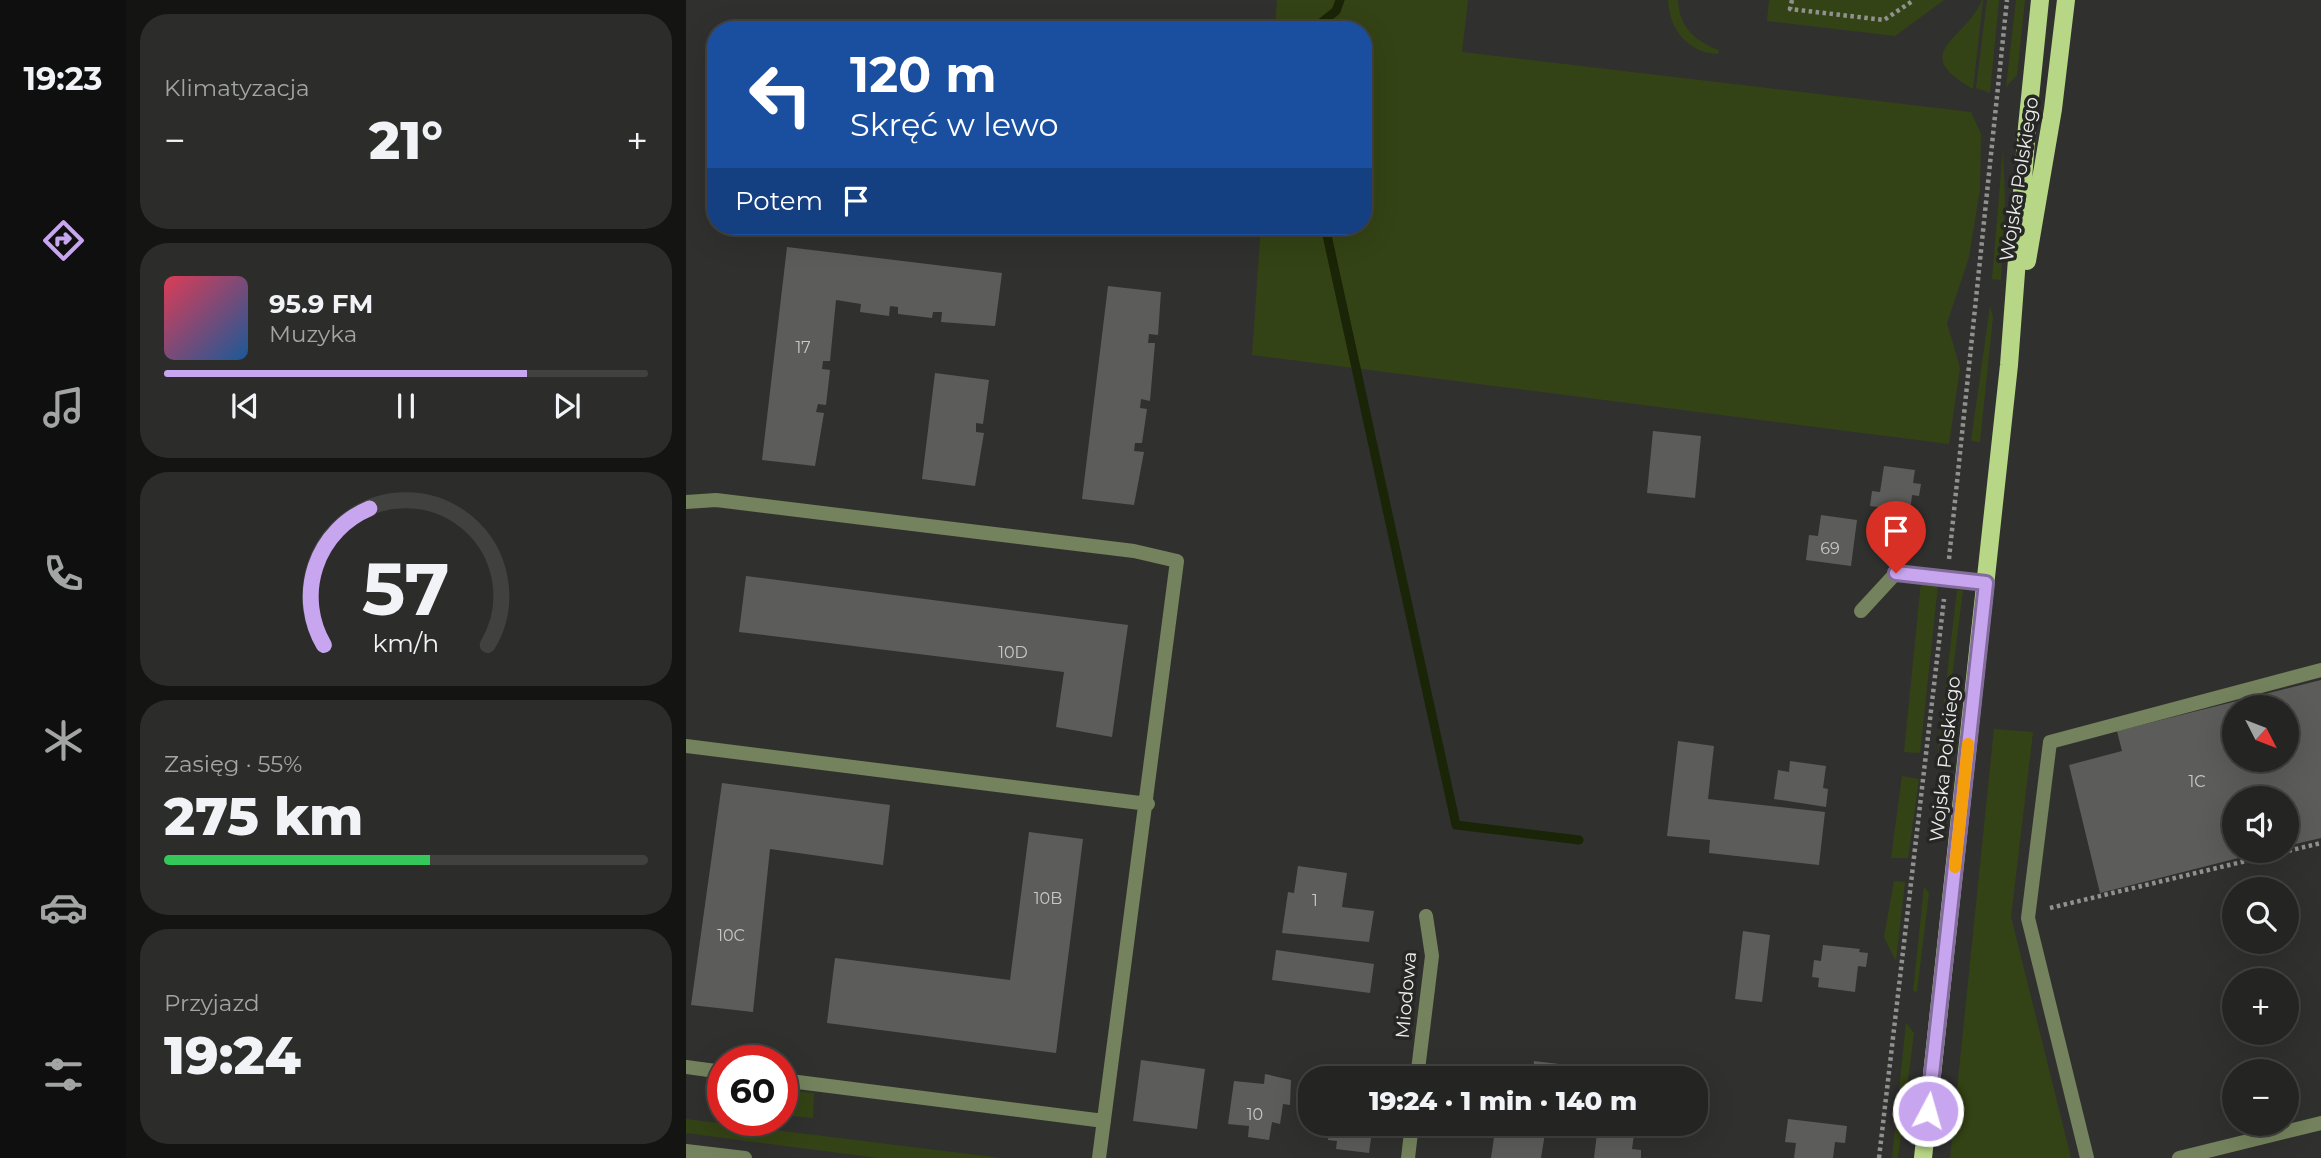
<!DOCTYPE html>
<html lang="pl">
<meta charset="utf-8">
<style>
body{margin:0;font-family:Montserrat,sans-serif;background:#2c2d2a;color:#f1f3f6;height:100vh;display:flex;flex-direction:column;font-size:26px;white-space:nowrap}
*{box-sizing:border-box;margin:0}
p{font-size:23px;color:#a3a5a5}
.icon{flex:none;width:38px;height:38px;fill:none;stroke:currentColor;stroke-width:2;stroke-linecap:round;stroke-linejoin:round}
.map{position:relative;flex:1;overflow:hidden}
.sheet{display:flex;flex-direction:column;gap:14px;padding:14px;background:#141413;width:560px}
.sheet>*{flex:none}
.hud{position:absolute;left:21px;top:21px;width:665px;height:214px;border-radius:28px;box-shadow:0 7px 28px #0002,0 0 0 2px #414240;background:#1a4fa0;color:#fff;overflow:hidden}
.needle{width:46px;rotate:132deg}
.controls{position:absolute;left:1536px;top:695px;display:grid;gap:14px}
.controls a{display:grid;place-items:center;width:77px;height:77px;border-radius:50%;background:#242522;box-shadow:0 7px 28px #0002,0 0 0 2px #414240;font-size:35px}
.speed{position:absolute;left:21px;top:1045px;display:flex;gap:14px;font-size:35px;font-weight:700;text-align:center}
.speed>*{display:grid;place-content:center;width:91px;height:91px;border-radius:50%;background:#242522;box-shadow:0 7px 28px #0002,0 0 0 2px #414240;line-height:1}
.speed .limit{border:10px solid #d22;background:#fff;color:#111}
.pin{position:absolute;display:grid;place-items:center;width:60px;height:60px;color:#fff;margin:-72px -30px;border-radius:50% 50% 50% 0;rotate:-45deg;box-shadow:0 0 7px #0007}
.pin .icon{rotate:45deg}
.me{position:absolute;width:77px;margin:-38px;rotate:6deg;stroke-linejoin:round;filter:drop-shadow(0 0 5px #0008)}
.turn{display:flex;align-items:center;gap:24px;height:147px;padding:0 28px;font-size:32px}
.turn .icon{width:91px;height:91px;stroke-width:2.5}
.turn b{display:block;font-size:49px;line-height:60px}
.then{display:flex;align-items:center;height:66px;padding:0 28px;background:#0003;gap:14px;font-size:26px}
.big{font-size:52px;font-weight:800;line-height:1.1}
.sheet .tile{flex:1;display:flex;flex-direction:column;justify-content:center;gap:10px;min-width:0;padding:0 24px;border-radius:28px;background:#2c2d2a}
.sheet .dial{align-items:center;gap:0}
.dial svg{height:182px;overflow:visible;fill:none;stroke:#414240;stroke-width:7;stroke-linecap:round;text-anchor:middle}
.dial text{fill:#f1f3f6;stroke:none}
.song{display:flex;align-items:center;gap:21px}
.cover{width:84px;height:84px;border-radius:10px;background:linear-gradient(135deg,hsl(350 70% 55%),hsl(210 70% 35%))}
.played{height:7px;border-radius:4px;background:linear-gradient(90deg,#c8a6ef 75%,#414240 75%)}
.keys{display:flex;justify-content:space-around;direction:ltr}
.heat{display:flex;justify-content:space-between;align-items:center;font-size:38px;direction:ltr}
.charge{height:10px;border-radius:5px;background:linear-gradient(90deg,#34c759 55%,#414240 0)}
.trip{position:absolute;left:612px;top:1066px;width:410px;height:70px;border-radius:28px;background:#242522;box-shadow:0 7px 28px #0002,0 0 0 2px #414240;font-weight:800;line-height:70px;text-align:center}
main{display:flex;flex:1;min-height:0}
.tabs{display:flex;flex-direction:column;width:126px;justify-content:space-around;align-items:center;background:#0e0f0e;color:#a3a5a5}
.tabs .icon{width:49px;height:49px}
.tabs .current{color:#c8a6ef}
.tabs b{font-size:32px;color:#f1f3f6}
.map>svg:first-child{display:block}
</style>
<main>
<nav class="tabs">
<b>19:23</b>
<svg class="icon current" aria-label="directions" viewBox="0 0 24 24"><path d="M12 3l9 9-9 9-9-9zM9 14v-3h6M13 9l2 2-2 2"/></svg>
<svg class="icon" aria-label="music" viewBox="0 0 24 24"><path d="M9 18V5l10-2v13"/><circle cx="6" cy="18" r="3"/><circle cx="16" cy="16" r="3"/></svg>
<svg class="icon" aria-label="phone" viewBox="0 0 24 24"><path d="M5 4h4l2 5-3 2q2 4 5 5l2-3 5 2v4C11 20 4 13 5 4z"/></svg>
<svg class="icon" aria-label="climate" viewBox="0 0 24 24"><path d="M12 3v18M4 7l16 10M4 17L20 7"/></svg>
<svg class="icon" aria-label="car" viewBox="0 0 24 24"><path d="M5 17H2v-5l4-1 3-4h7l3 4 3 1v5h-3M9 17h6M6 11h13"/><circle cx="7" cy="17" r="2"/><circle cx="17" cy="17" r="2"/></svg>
<svg class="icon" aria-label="filters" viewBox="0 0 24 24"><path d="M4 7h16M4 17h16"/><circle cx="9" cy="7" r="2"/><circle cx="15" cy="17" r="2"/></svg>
</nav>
<section class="sheet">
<div class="tile"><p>Klimatyzacja</p>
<div class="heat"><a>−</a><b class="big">21°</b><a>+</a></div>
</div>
<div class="tile">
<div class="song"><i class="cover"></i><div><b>95.9 FM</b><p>Muzyka</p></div></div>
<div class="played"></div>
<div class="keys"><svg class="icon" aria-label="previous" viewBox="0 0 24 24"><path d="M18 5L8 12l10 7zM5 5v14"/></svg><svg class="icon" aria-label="pause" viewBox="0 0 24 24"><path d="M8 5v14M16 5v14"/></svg><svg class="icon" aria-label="next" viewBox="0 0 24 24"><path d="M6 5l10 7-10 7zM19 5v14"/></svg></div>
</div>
<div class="tile dial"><svg viewBox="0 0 100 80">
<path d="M14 69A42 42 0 1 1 86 69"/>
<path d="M14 69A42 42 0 0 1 34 9" stroke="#c8a6ef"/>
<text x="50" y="56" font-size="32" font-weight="700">57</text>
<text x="50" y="72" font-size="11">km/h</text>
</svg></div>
<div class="tile"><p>Zasięg · 55%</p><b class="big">275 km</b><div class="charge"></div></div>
<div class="tile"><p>Przyjazd</p><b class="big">19:24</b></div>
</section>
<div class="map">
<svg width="1635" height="1158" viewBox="0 0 1635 1158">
<rect width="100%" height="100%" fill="#30312e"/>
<path fill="#344315" d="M591,0H782L776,52L1285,112L1295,134L1294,189L1283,257L1261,323L1274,368L1263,444L566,355L575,226H677V30H589Z
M982,0H992C993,27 1010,42 1033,50L1032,54C1002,53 983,29 982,0Z
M1083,0H1258L1209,36L1081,21Z
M1296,0H1297L1287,89C1221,52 1280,40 1296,0Z
M1301,0H1313L1304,93L1290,88Z
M1330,0H1339L1331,75L1320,87Z
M1317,149L1319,200L1315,280L1306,279Z
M1304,306L1307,317L1294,442L1285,441Z
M1235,582L1252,585L1234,753L1218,752Z
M1271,590H1277L1257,749L1252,752Z
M1308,729L1347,732L1325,917L1385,1158H1264Z
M1216,776L1233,779L1222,858H1205Z
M1208,881L1219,882L1210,961L1198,937Z
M1238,887L1243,893L1231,992L1227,991Z
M1220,1023L1228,1033L1212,1158H1206Z
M96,1090L128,1093L127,1118L96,1115Z
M0,1119L315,1158H192L0,1133Z"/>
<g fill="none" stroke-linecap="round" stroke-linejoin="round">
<path stroke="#1a2406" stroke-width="9" d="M626,30L650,11L654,0
M639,226L770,825L893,840"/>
</g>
<path fill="#5c5d5a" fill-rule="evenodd" d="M101,247L316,273L309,326L255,322L256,312H247L246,318L212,314V307L204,306L203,316L174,312L175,304L150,300L144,361H137L136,369L144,370L140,405L132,404L130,412L138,413L129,466L76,460Z
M422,286L475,292L472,335L463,334L462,343H469L464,401L455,399L454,408L461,409L456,443H449L448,451L458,452L448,505L396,499Z
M249,373L303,380L297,424L290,423V432L298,433L289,486L236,479Z
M967,431L1015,436L1009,498L961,493Z
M1198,466L1229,470L1227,483L1235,484L1233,496L1226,495L1224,511L1184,506L1186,491L1194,492Z
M1135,515L1171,520L1165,566L1120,560L1123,535L1132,536Z
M60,576L442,625L426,737L370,727L378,672L53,632Z
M1635,680V838L1601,846V798H1549V850L1580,851L1414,893L1383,765L1436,751L1431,731ZM1549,707H1601V760H1549Z
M992,741L1028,746L1022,799L1139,812L1133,865L1023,853L1024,840L981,836Z
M1104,761L1140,766L1137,788L1142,789L1140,807L1088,799L1092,770L1103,772Z
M36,783L204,805L197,865L84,849L67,1012L5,1005Z
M343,832L397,839L370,1053L141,1023L149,958L324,980Z
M612,866L661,873L656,907L688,911L683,942L596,933L602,892L608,893Z
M1057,931L1084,935L1076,1002L1049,999Z
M1137,945L1174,949L1173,952L1182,953L1180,967L1172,966L1169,992L1132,987L1133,978L1126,977L1128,960L1135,961Z
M590,950L688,964L684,993L586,980Z
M455,1060L519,1069L511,1129L447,1121Z
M848,1061L890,1066L889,1078H846Z
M943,1064L992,1069L991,1078H941Z
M579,1074L605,1080L604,1105L597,1104L594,1124L586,1122L583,1140L562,1137L563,1126L542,1124L548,1081L578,1084Z
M1102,1119L1161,1126L1159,1143L1149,1142L1147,1158H1108L1110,1143L1099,1142Z
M644,1124H687L683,1153L650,1149L651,1141L642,1140Z
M810,1124L860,1127L855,1158H805Z
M912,1125L933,1126L932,1134L948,1135L946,1149L955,1150V1158H908Z"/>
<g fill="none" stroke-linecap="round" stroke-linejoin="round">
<path stroke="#91928f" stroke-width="4.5" stroke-dasharray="3.5 3.5" stroke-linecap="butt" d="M1106,0L1104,9L1198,20L1228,0
M1263,559L1321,0
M1364,908L1635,843
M1193,1158L1258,599"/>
<path stroke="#74835d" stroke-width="14" d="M1175,611L1210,573L1300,583
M1401,1158L1342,918L1364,742L1635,670
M1493,1158L1635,1123"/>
<path stroke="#74835d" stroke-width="14" d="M0,502L30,500L448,551L491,561L413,1158
M0,746L462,804
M0,1067L37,1072
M731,1078L746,956L740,916
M96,1080L418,1121
M0,1151L59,1158
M722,1158L726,1124"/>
<path stroke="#b7d686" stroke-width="18" d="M1341,261L1367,109L1380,0
M1237,1158L1323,365L1341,127L1354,0"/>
</g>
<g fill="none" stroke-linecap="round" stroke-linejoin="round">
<defs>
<path id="route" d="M1210,573L1300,583L1242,1111"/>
</defs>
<use href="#route" stroke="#826c9b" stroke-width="18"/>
<use href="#route" stroke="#c8a6ef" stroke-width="12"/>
<path stroke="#f59e0b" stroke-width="12" d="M1269,867L1282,744"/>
</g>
<g text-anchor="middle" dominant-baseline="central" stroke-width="7" stroke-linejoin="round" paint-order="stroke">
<g font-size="16" fill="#c8c9c7">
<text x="117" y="347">17</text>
<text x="1144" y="548">69</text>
<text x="327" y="652">10D</text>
<text x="1511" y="781">1C</text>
<text x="362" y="898">10B</text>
<text x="629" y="900">1</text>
<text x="45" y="935">10C</text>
<text x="569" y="1114">10</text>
</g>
<g font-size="19" fill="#ecedeb" stroke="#262724">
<text transform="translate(1333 179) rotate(-81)">Wojska Polskiego</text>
<text transform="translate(1259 759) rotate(-84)">Wojska Polskiego</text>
<text transform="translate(720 995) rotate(-85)">Miodowa</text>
</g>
</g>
</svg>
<div class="controls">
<a><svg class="needle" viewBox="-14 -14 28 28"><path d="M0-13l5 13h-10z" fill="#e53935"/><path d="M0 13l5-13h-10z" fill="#a3a5a5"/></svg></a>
<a><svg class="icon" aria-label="sound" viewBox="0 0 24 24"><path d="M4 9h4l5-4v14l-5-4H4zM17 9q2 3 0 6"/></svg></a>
<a><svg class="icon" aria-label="search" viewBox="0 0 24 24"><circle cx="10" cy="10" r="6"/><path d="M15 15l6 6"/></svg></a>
<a>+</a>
<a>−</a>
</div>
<div class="speed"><div class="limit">60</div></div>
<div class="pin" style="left:1210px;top:573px;background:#d93025"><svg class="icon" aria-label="arrive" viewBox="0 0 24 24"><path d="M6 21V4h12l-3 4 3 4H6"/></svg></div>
<svg class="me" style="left:1242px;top:1111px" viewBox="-20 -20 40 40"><circle r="17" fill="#c8a6ef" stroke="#fff" stroke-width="3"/><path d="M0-11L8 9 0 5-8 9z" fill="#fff"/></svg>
<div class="trip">19:24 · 1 min · 140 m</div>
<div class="hud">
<div class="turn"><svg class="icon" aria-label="left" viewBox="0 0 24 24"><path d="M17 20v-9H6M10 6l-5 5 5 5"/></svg><div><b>120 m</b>Skręć w lewo</div></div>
<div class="then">Potem<svg class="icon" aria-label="arrive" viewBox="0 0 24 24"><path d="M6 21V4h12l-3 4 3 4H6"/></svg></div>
</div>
</div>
</main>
